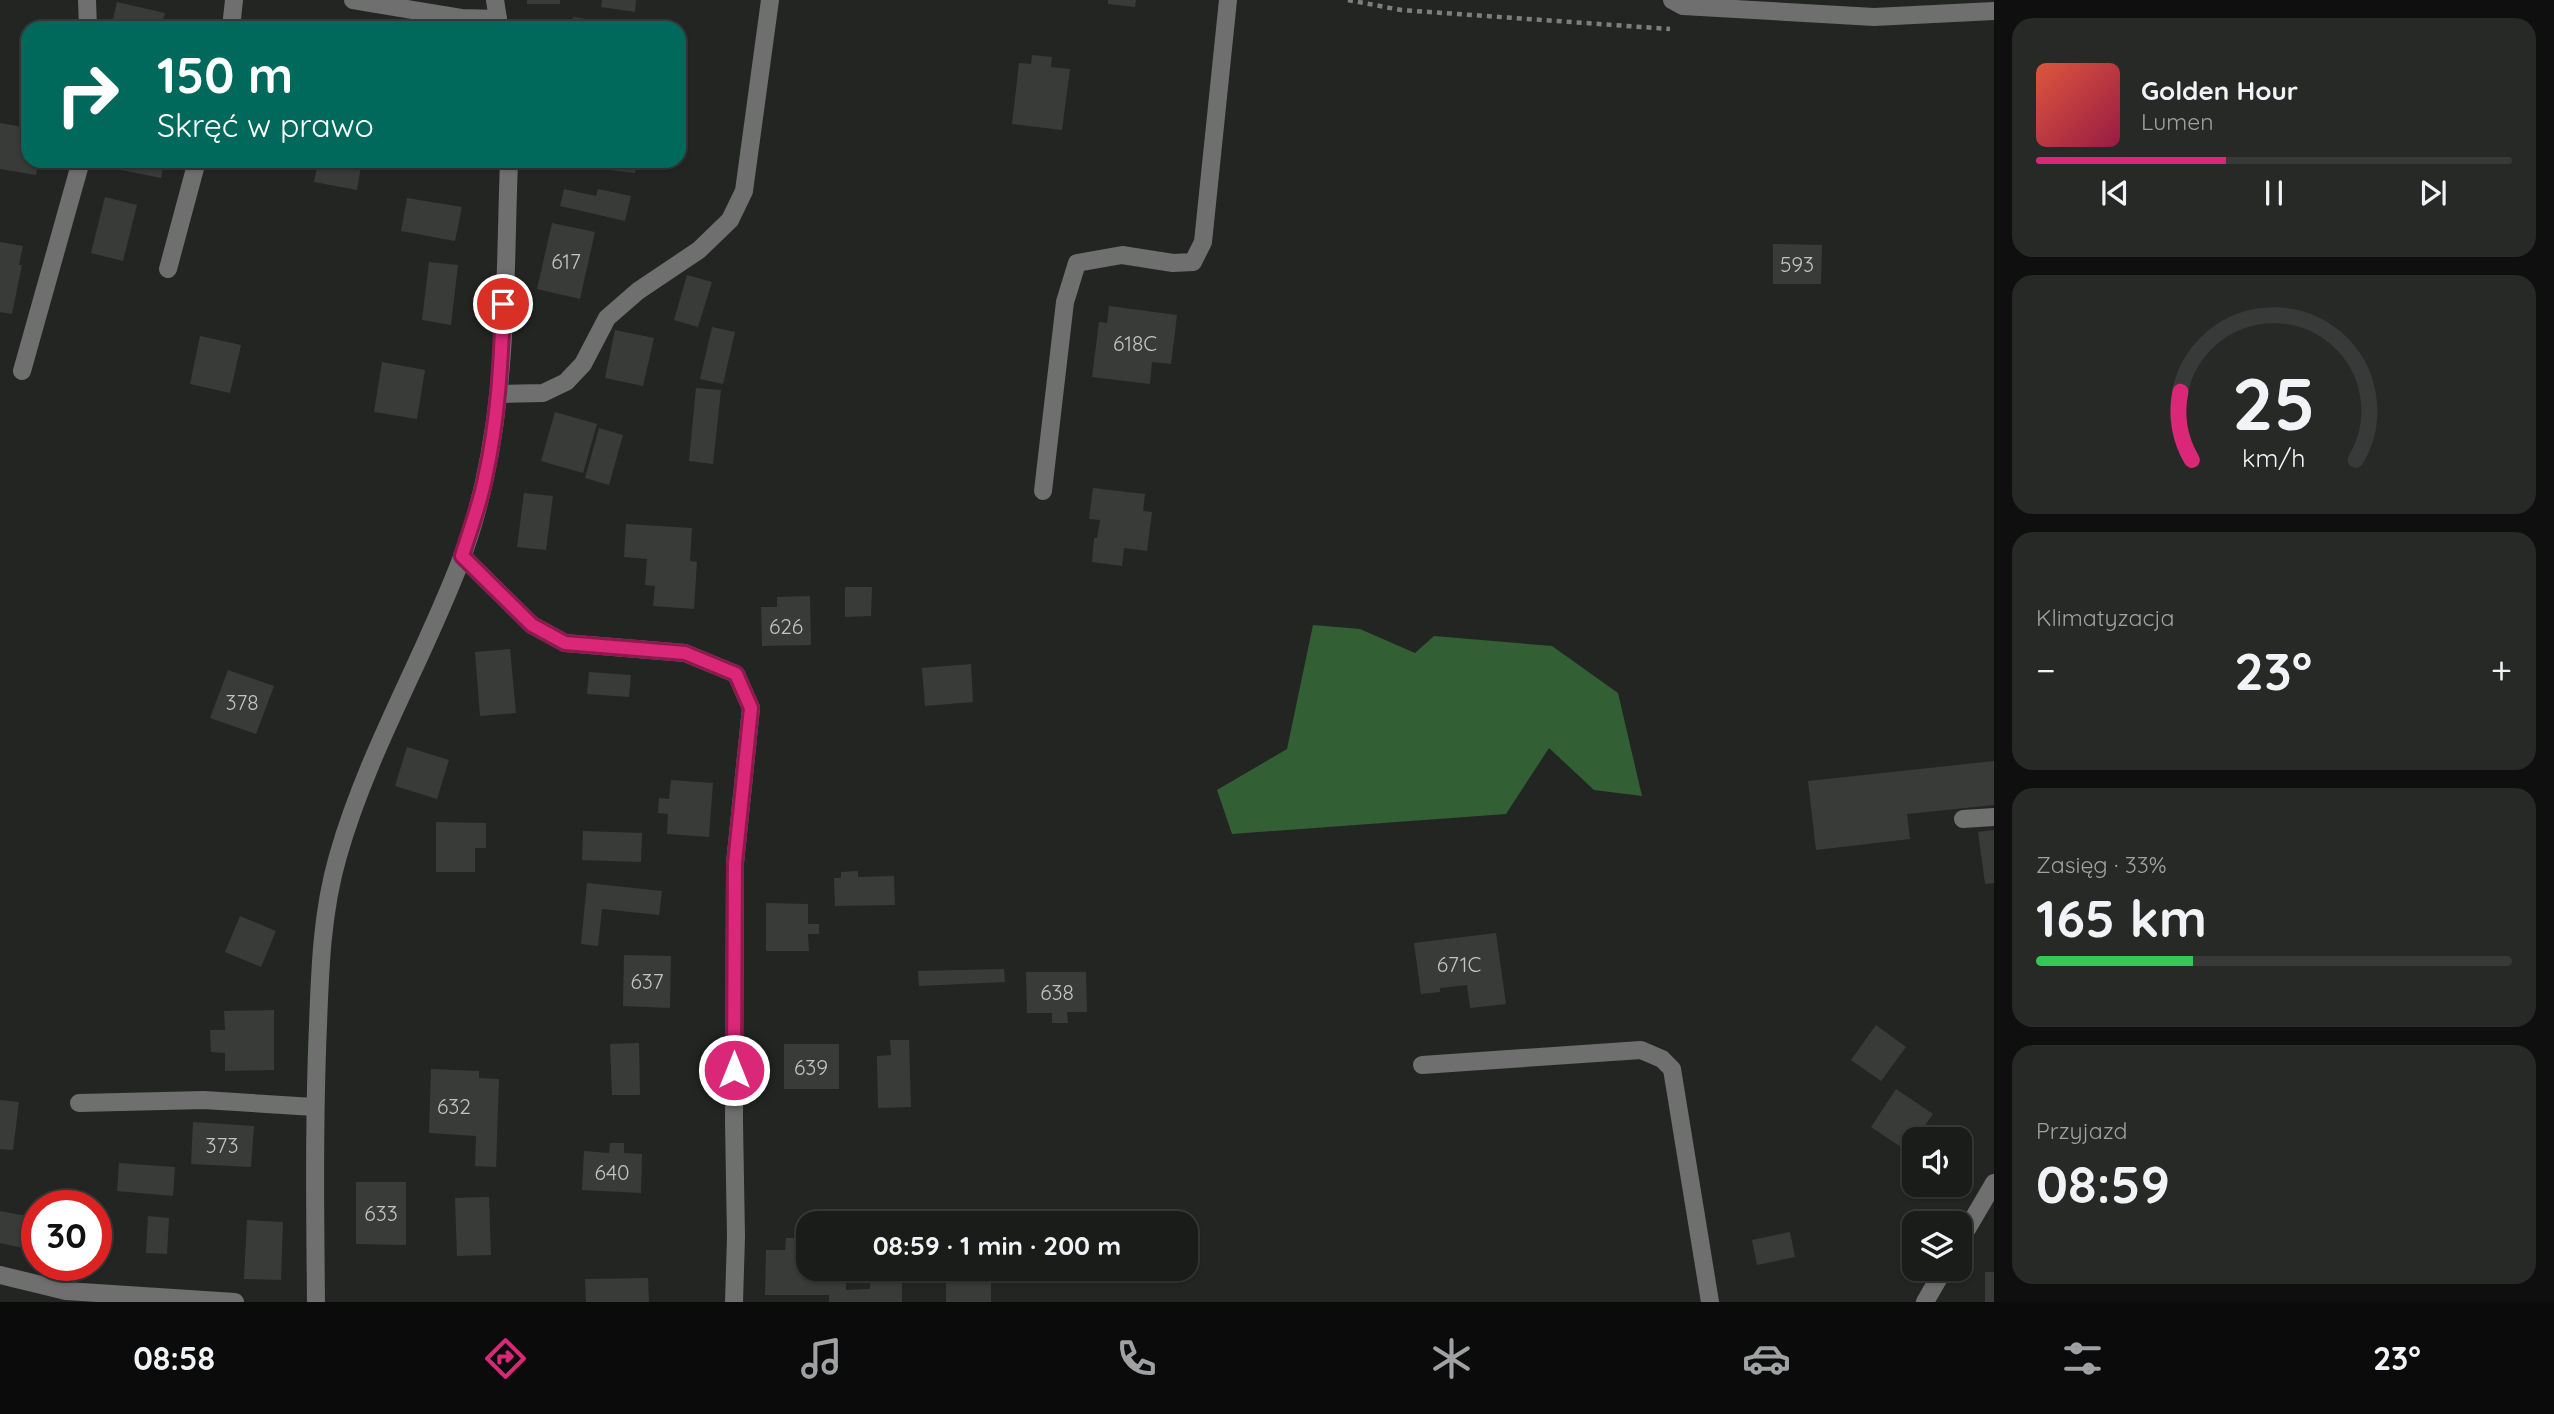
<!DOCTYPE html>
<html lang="pl">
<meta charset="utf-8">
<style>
body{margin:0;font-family:Quicksand,sans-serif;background:#272927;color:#f1f3f6;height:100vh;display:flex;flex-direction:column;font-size:26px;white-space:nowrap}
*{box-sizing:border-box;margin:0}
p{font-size:23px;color:#9fa1a2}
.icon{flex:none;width:38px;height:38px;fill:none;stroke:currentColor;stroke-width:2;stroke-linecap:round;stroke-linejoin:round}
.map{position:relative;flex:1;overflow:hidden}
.drawer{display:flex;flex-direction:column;gap:18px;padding:18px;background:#0e0f0e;width:560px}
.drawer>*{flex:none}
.hud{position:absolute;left:21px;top:21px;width:665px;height:147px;border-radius:21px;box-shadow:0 2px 5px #0004,0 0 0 2px #383a39;background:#00695c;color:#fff;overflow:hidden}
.controls{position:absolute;left:1902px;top:1127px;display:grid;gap:14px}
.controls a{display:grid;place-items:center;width:70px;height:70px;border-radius:14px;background:#1a1c1a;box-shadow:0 2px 5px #0004,0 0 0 2px #383a39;font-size:35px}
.speed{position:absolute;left:21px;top:1190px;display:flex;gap:14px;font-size:35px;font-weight:700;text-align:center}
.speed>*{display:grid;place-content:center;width:91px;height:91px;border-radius:50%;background:#1a1c1a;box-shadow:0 2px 5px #0004,0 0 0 2px #383a39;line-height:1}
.speed .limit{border:10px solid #d22;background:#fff;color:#111}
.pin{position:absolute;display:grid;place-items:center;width:60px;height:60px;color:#fff;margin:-30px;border:4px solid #fff;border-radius:50%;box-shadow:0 2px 7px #0007}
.me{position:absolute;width:77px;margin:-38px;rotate:0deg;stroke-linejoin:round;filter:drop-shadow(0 0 5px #0008)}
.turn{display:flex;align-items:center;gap:24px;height:147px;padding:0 21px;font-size:32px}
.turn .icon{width:91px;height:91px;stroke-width:2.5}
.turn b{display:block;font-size:49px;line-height:60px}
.big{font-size:52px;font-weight:800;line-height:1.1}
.drawer .card{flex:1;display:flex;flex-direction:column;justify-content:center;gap:10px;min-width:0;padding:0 24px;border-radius:21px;background:#272927}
.drawer .dial{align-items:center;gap:0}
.dial svg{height:182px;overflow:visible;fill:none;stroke:#383a39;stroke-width:7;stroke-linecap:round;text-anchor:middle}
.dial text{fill:#f1f3f6;stroke:none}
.song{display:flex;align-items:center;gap:21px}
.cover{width:84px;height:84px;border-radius:10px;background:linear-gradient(135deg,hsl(10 70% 55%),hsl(340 70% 35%))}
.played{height:7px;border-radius:4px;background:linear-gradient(90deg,#db2777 40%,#383a39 40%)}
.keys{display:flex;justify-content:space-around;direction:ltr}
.heat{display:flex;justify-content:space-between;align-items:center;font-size:38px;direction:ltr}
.charge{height:10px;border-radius:5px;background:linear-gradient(90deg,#34c759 33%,#383a39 0)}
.trip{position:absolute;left:796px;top:1211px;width:402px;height:70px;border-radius:21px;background:#1a1c1a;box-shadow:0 2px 5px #0004,0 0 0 2px #383a39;font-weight:800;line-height:70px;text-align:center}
.tabs{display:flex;height:112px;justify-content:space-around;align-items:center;background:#0a0b0a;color:#9fa1a2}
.tabs .icon{width:49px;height:49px}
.tabs .active{color:#db2777}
.tabs b{font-size:32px;color:#f1f3f6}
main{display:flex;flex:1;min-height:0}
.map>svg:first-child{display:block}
</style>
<main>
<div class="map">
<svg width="1994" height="1302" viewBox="0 0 1994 1302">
<rect width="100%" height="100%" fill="#232523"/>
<path fill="#325f34" d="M1313,625L1360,629L1415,653L1434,636L1552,646L1618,693L1642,796L1594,790L1549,748L1506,814L1232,834L1217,790L1287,749Z"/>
<path fill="#393b39" d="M527,0H560V4H527Z
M602,0H636L635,12L601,7Z
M1108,0H1136L1135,7L1108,4Z
M117,2L165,13L163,19L188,25L187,28H111Z
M573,17L600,21L599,28H571Z
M244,23L283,26V28H244Z
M1032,55L1052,57L1051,67L1070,69L1062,130L1012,124L1019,63L1031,64Z
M0,123L28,128V161H38L36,175L0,169Z
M118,161H164L161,178L116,169Z
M318,161H347V165L361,167L357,190L314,182Z
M592,161H636L635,173L591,168Z
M564,189L596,196L598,189L631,196L625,221L560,206Z
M105,197L137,205L123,261L91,253Z
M407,198L462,207L455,241L401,231Z
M552,223L595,232L580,299L537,289Z
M0,242L23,246L19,265H22L12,314L0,312Z
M1773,244L1822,245L1821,284H1773Z
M429,262L458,265L451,325L422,320Z
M687,275L712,282L698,327L674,320Z
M1109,306L1177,315L1171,364L1152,362L1150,384L1092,377L1099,322L1107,323Z
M712,327L735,332L723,384L700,379Z
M615,330L654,338L643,386L605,378Z
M200,336L241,345L230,393L190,384Z
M382,362L425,370L417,419L374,412Z
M696,388L721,390L713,464L689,461Z
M555,412L597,424L583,473L541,461Z
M599,428L623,435L609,485L585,478Z
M1093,488L1145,494L1143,511L1152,512L1147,551L1124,548L1122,566L1092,562L1094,538H1097L1100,520L1089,519Z
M524,493L553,496L546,550L517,547Z
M626,524L692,528L690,561L697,562L694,609L653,606L655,586L645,585L647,559L624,557Z
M845,587H872L871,616L845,617Z
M810,596L811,645L762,646L761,607H777V597Z
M510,649L516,713L480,716L475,652Z
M971,664L973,702L925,706L922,668Z
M228,670L274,686L256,734L210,718Z
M589,672L631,675L629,697L587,694Z
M407,747L449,760L437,799L395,786Z
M1994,761V805L1907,814L1910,839L1816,850L1808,781Z
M671,780L713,783L709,837L667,834L668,814L658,813L659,798L669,799Z
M436,822L486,823V848H475V872H436Z
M1994,830V883L1985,884L1978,832Z
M583,831L642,833L641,862L582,860Z
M858,871V877L894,876L895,905L835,906L834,878H841V872Z
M587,883L662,891L659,915L602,909L598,946L581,944Z
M766,903L808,904V924H819V934H808L809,951H766Z
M240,916L276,931L261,967L225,952Z
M1496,933L1506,1004L1470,1008L1467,985L1440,988V992L1421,994L1414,943Z
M624,955L671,956L670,1008L623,1006Z
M1004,969L1005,982L919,986L918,971Z
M1026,972H1086L1087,1012H1067L1068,1023H1052V1013H1027Z
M274,1010V1070L225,1071V1053L211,1052L210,1030H225L224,1011Z
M1876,1025L1906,1047L1881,1081L1851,1060Z
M890,1040H909L911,1107L878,1108L877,1056L891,1055Z
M639,1043L640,1095H612L610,1044Z
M784,1044H839V1089H784Z
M431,1069L479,1071V1078L499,1079L496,1167L475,1166L476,1136L429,1133Z
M1896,1089L1933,1114L1907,1151L1871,1127Z
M0,1100L19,1102L13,1150L0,1149Z
M193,1122L254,1126L251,1167L191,1164Z
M610,1143H624V1153L642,1154L641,1193L582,1190L584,1151L609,1153Z
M119,1163L175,1167L173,1196L117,1191Z
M356,1182H406V1245L356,1244Z
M489,1197L491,1255L457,1256L455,1198Z
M0,1211L37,1218V1251L0,1243Z
M148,1216L169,1218L167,1254L146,1253Z
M247,1220L283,1222L281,1280L244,1279Z
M1790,1232L1795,1257L1757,1265L1752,1240Z
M786,1238H808V1269H846V1290L870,1289V1269H902V1302H829V1295H765L766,1250H785Z
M1985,1272H1994V1302H1985Z
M946,1275H991V1302H946Z
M648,1278L649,1302H586L585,1279Z"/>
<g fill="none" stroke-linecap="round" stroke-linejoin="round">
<path stroke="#7d7f7d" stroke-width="4.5" stroke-dasharray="5 5" stroke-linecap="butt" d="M1348,0L1401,10L1670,29"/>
<path stroke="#6e6f6e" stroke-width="18" d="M87,0L88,28
M1672,0L1683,6L1874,17L1994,11
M231,28L234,0
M168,269L197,161
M22,371L81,161
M1963,819L1994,817
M1422,1065L1641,1050L1662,1059L1672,1069L1710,1302
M79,1103L204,1100L314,1107
M0,1275L66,1291L235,1302"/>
<path stroke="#6e6f6e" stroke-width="18" d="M495,0L498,19
M499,394L543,393L566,382L583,364L607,318L638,291L699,250L730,220L744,191L770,0
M1043,491L1065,302L1077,263L1122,255L1173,263L1193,262L1203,242L1228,0
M462,556L532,625L565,643L685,653L736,674L751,708L735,863L734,1122L736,1237L734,1302
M1960,1241L1994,1183
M1925,1302L1944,1269"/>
<path stroke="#6e6f6e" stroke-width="18" d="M353,0L461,18L498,19L499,28
M316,1302C315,1210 314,1118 318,1025C320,968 322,911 338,856C367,753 425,656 462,557C509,432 504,293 509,161"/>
</g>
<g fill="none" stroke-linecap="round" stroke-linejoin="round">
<defs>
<path id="route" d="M503,304C501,363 498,421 485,478C480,504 470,530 462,556L532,625L565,643L685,653L736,674L751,708L735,863L734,1070"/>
</defs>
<use href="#route" stroke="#8e194d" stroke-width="18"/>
<use href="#route" stroke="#db2777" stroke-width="12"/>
</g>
<g text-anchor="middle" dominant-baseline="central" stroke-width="7" stroke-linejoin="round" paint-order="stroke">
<g font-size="21" fill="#c2c4c2">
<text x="566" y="261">617</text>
<text x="1797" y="264">593</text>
<text x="1135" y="343">618C</text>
<text x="786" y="626">626</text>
<text x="242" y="702">378</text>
<text x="1459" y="964">671C</text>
<text x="647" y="981">637</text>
<text x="1057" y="992">638</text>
<text x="811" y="1067">639</text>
<text x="454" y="1106">632</text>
<text x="222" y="1145">373</text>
<text x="612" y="1172">640</text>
<text x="381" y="1213">633</text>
</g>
</g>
</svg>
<div class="controls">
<a><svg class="icon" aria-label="sound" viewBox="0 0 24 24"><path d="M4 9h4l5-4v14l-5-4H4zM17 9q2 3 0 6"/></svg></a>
<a><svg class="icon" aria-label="layers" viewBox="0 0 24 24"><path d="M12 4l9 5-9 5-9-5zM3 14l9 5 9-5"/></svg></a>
</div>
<div class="speed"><div class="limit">30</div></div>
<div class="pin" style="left:503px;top:304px;background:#d93025"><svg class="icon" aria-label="arrive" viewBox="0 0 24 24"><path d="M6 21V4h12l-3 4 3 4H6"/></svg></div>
<svg class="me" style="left:734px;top:1070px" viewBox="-20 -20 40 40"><circle r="17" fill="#db2777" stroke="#fff" stroke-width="3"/><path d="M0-11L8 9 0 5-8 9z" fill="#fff"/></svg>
<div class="trip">08:59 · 1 min · 200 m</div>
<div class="hud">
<div class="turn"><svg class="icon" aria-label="right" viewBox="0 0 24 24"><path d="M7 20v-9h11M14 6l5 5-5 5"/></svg><div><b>150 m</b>Skręć w prawo</div></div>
</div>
</div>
<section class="drawer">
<div class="card">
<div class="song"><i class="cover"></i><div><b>Golden Hour</b><p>Lumen</p></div></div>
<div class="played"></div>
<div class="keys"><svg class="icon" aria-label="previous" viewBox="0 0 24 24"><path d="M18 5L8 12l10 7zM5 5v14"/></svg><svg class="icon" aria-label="pause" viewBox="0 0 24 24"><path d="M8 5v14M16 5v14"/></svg><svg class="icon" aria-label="next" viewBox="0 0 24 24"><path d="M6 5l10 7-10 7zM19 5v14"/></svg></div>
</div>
<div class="card dial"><svg viewBox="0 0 100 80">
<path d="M14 69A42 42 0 1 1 86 69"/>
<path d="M14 69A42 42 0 0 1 9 39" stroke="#db2777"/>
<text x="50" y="56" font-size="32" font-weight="700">25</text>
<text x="50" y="72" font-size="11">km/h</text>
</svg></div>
<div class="card"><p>Klimatyzacja</p>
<div class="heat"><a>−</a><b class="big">23°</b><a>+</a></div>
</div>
<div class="card"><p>Zasięg · 33%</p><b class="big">165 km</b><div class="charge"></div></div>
<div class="card"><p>Przyjazd</p><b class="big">08:59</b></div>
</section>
</main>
<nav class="tabs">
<b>08:58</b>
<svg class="icon active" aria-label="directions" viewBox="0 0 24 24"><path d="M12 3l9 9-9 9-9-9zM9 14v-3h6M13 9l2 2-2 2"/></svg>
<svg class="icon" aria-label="music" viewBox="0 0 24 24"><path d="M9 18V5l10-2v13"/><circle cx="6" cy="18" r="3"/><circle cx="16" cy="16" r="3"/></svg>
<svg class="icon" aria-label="phone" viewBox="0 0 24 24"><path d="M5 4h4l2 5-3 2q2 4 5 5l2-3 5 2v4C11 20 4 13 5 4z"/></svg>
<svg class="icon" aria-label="climate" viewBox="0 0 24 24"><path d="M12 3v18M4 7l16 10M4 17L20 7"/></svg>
<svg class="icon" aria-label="car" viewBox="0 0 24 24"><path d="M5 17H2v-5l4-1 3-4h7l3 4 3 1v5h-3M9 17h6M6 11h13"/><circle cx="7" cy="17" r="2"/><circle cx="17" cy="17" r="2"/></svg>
<svg class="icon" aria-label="filters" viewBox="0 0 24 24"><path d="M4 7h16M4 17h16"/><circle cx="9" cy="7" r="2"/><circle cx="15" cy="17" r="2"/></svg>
<b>23°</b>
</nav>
